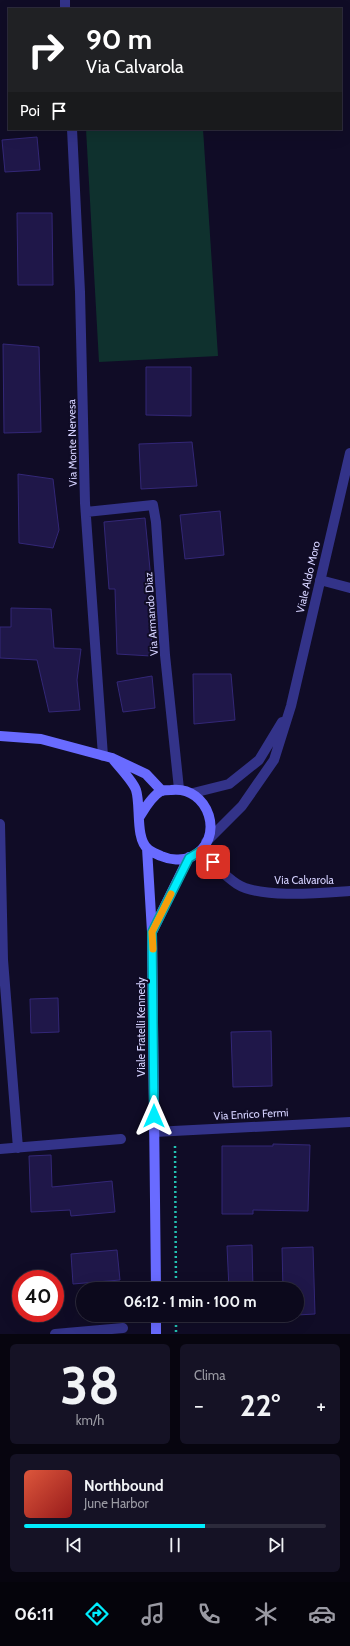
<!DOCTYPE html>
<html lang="it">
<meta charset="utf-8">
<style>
body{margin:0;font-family:Cabin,sans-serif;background:#151225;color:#f1f3f6;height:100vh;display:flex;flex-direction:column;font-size:15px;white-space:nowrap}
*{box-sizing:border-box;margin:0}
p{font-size:13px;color:#9a9aa3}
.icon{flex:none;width:22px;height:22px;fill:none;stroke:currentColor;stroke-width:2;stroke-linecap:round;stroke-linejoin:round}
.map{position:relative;height:1334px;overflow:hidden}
.side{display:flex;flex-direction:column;gap:10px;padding:10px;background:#07050f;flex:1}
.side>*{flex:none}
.guide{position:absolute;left:8px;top:8px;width:334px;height:122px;border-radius:0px;box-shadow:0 4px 16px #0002,0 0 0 1px #2c2a3b;background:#202124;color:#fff;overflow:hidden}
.speed{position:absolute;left:12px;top:1270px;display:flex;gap:8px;font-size:20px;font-weight:700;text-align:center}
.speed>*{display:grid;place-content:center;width:52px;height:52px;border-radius:50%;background:#0c091c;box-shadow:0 4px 16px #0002,0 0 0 1px #2c2a3b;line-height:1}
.speed .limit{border:6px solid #d22;background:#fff;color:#111}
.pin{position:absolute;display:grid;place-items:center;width:34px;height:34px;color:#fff;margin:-17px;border-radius:8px;box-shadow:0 2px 6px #0006}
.me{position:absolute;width:44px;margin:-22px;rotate:0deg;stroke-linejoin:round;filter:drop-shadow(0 0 3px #0008)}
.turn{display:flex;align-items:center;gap:14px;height:84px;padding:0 12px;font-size:18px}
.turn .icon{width:52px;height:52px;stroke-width:2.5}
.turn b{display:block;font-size:28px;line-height:34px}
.then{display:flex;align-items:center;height:38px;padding:0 12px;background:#0003;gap:8px;font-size:15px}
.big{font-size:30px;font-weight:700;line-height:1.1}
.side .tile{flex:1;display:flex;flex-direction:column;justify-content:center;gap:6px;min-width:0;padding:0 14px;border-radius:6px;background:#151225}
.side .dial{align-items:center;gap:0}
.dial b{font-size:52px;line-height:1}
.song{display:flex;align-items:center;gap:12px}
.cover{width:48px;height:48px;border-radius:6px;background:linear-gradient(135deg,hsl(10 70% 55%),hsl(0 70% 35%))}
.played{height:4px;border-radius:2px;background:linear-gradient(90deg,#00edfd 60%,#2c2a3b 60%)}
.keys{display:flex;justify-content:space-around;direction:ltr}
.heat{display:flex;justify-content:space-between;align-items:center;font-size:22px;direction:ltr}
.side .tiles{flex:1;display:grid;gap:10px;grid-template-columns:1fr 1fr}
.tile:last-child{grid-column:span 2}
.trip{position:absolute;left:76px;top:1282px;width:228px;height:40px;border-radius:20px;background:#0c091c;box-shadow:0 4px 16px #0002,0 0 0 1px #2c2a3b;font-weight:700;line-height:40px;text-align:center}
.tabs{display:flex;height:64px;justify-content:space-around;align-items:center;background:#05040b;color:#9a9aa3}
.tabs .icon{width:28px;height:28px}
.tabs .selected{color:#00edfd}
.tabs b{font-size:18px;color:#f1f3f6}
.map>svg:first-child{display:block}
</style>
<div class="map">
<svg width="350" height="1334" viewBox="0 0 350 1334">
<rect width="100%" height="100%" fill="#100c26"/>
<path fill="#0f312e" d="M86,129H203L218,356L99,362Z"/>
<path fill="#1f1749" stroke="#332777" d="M37,137L40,170L5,172L2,140Z
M17,213H52L53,285H18Z
M3,344L39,347L41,432L4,433Z
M146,367H191V416L146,415Z
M192,442L197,486L141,489L139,444Z
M18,474L53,479L59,530L53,548L19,543Z
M220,511L224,555L185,559L180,515Z
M145,518L153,600L151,656L117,654L115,589H109L104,522Z
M11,608L51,609L54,648L81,649L77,680L80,710L49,712L37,660L0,658V627H11Z
M193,674H231L235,720L194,724Z
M152,676L155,708L123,712L117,682Z
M58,998L59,1032L31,1033L30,999Z
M271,1031L272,1086L233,1087L231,1032Z
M273,1144L310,1145L308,1211L253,1210V1214H222V1146H273Z
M51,1155L52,1187L112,1181L115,1212L71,1216L70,1210L31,1212L29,1156Z
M252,1245L253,1289H229L227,1246Z
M313,1247L315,1314L297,1315V1289H283L282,1248Z
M117,1250L120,1280L73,1284L71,1254Z"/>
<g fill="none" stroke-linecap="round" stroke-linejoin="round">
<path stroke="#23c1b2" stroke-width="2.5" stroke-dasharray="2 3" stroke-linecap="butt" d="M175,1146L176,1289
M176,1315V1334"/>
<path stroke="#333389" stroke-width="10" d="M65,0V9
M72,129L80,292L85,503L103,756
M86,512L153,505L156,522L165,655L179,789
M320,580L350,588
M193,793L229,784L259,760L282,722
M0,824L3,960L18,1148
M206,842L242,806L274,760L291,706L350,453
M199,852C212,861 223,875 237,884C260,899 322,893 350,891
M154,1132L350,1122
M0,1149L121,1139
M55,1334L123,1328"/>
<path stroke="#696bff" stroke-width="10" d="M0,736L41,739L112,758L146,774L162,791
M112,758C119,767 133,781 136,790C141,805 135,839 148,849C151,852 157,854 161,856C170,860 182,861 191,857C227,840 209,785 171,790C168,790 164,790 161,791C152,796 145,808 140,816
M147,848L152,932L156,1289
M152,932L189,857
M156,1315V1334"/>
</g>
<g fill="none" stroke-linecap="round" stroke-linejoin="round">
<defs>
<path id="route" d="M154,1116L152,932L189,858L199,852L213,862"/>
</defs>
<use href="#route" stroke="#009aa4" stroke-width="10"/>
<use href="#route" stroke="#00edfd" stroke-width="7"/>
<path stroke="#f59e0b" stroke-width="7" d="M153,949L152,932L171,894"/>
</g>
<g text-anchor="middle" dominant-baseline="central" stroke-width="4" stroke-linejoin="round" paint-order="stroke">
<g font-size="11" fill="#d5d2ff" stroke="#100c26">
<text transform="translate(72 443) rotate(-91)">Via Monte Nervesa</text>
<text transform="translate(308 577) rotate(-77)">Viale Aldo Moro</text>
<text transform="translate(151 614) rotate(-94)">Via Armando Diaz</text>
<text x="304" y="880">Via Calvarola</text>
<text transform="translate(141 1027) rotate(-90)">Viale Fratelli Kennedy</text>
<text transform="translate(251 1114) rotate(-3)">Via Enrico Fermi</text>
</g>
</g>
</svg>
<div class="speed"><div class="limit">40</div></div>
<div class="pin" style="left:213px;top:862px;background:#d93025"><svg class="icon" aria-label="arrive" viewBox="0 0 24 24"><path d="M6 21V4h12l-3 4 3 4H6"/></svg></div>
<svg class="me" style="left:154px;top:1116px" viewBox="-20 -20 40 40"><path d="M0-17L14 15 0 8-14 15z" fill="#00edfd" stroke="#fff" stroke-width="4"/></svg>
<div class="trip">06:12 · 1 min · 100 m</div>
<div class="guide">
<div class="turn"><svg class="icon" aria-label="right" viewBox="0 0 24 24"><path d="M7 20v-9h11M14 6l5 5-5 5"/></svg><div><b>90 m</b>Via Calvarola</div></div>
<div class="then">Poi<svg class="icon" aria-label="arrive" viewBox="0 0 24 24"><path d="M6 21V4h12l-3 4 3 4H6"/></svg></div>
</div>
</div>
<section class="side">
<div class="tiles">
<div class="tile dial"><b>38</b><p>km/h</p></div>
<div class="tile"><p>Clima</p>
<div class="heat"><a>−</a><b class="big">22°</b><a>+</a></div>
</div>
<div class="tile">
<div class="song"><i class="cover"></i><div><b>Northbound</b><p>June Harbor</p></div></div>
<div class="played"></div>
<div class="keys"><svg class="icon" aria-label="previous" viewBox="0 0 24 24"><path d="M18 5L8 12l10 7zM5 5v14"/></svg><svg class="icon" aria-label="pause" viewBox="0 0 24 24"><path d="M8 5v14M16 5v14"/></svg><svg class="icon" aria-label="next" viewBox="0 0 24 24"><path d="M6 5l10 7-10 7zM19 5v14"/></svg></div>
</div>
</div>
</section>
<nav class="tabs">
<b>06:11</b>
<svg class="icon selected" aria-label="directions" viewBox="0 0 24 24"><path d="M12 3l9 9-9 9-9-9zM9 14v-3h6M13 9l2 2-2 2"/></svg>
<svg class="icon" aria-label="music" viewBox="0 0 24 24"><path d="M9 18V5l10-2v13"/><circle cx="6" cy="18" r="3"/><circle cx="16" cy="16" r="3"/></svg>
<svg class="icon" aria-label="phone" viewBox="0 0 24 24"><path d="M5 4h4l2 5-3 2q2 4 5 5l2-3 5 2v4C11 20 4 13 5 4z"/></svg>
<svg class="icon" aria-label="climate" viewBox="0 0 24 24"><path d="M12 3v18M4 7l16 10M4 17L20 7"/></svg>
<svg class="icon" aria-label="car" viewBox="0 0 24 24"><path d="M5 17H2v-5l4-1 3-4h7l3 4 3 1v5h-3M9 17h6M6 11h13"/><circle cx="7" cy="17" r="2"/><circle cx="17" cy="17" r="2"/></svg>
</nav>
